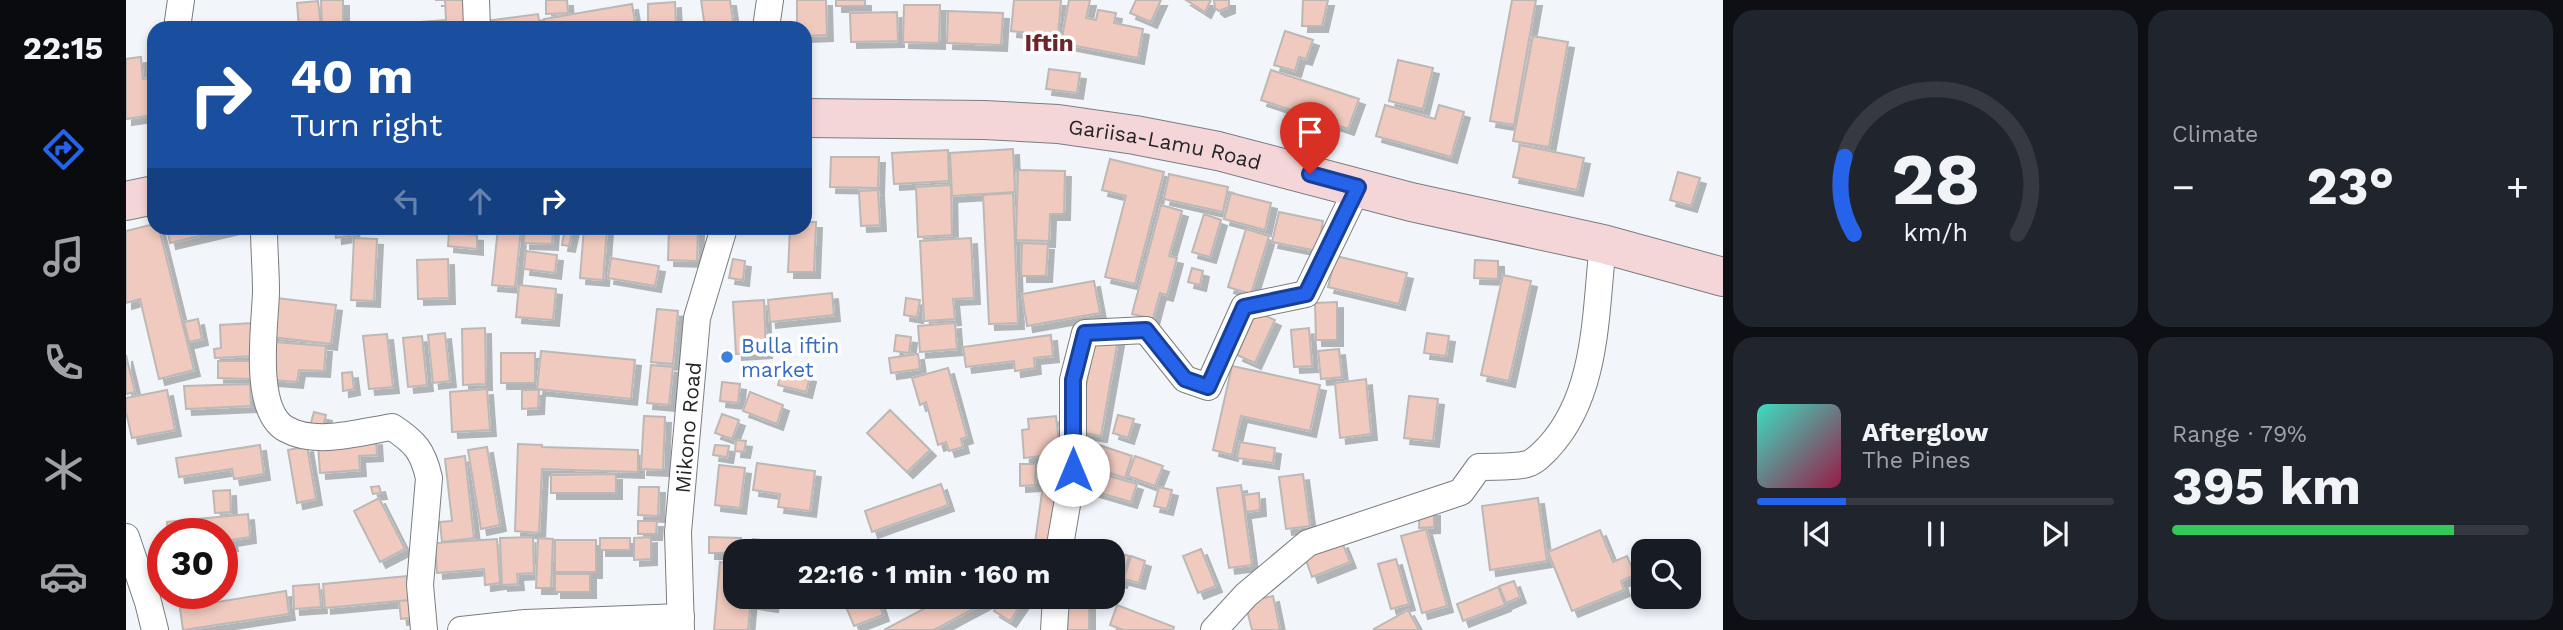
<!DOCTYPE html>
<meta charset="utf-8">
<style>
body{margin:0;font-family:"Work Sans",sans-serif;background:#20242c;color:#f1f3f6;height:100vh;display:flex;flex-direction:column;font-size:26px;white-space:nowrap}
*{box-sizing:border-box;margin:0}
p{font-size:23px;color:#9ea1a6}
.icon{flex:none;width:38px;height:38px;fill:none;stroke:currentColor;stroke-width:2;stroke-linecap:round;stroke-linejoin:round}
.map{position:relative;flex:1;overflow:hidden}
.panel{display:flex;flex-direction:column;gap:10px;padding:10px;background:#0d0f14;width:840px}
.panel>*{flex:none}
.hud{position:absolute;left:21px;top:21px;width:665px;height:214px;border-radius:21px;box-shadow:0 4px 10px #0003;background:#1a4fa0;color:#fff;overflow:hidden}
.buttons{position:absolute;left:1505px;top:539px;display:grid;gap:14px}
.buttons a{display:grid;place-items:center;width:70px;height:70px;border-radius:14px;background:#171b24;box-shadow:0 4px 10px #0003;font-size:35px}
.speed{position:absolute;left:21px;top:518px;display:flex;gap:14px;font-size:35px;font-weight:700;text-align:center}
.speed>*{display:grid;place-content:center;width:91px;height:91px;border-radius:50%;background:#171b24;box-shadow:0 4px 10px #0003;line-height:1}
.speed .limit{border:10px solid #d22;background:#fff;color:#111}
.pin{position:absolute;display:grid;place-items:center;width:60px;height:60px;color:#fff;margin:-72px -30px;border-radius:50% 50% 50% 0;rotate:-45deg;box-shadow:0 0 7px #0007}
.pin .icon{rotate:45deg}
.me{position:absolute;width:77px;margin:-38px;rotate:0deg;stroke-linejoin:round;filter:drop-shadow(0 0 5px #0008)}
.turn{display:flex;align-items:center;gap:24px;height:147px;padding:0 28px;font-size:32px}
.turn .icon{width:91px;height:91px;stroke-width:2.5}
.turn b{display:block;font-size:49px;line-height:60px}
.lanes{display:flex;align-items:center;height:66px;padding:0 28px;background:#0003;justify-content:center;gap:35px;direction:ltr}
.lanes .off{opacity:.35}
.big{font-size:52px;font-weight:700;line-height:1.1}
.panel .widget{flex:1;display:flex;flex-direction:column;justify-content:center;gap:10px;min-width:0;padding:0 24px;border-radius:21px;background:#20242c}
.panel .dial{align-items:center;gap:0}
.dial svg{height:182px;overflow:visible;fill:none;stroke:#363941;stroke-width:7;stroke-linecap:round;text-anchor:middle}
.dial text{fill:#f1f3f6;stroke:none}
.song{display:flex;align-items:center;gap:21px}
.cover{width:84px;height:84px;border-radius:10px;background:linear-gradient(135deg,hsl(170 70% 55%),hsl(340 70% 35%))}
.played{height:7px;border-radius:4px;background:linear-gradient(90deg,#2563eb 25%,#363941 25%)}
.keys{display:flex;justify-content:space-around;direction:ltr}
.heat{display:flex;justify-content:space-between;align-items:center;font-size:38px;direction:ltr}
.charge{height:10px;border-radius:5px;background:linear-gradient(90deg,#34c759 79%,#363941 0)}
.panel .tiles{flex:1;display:grid;gap:10px;grid-template-columns:repeat(2,1fr)}
.trip{position:absolute;left:597px;top:539px;width:402px;height:70px;border-radius:21px;background:#171b24;box-shadow:0 4px 10px #0003;font-weight:700;line-height:70px;text-align:center}
main{display:flex;flex:1;min-height:0}
.tab-bar{display:flex;flex-direction:column;width:126px;justify-content:space-around;align-items:center;background:#090b0e;color:#9ea1a6}
.tab-bar .icon{width:49px;height:49px}
.tab-bar .on{color:#2563eb}
.tab-bar b{font-size:32px;color:#f1f3f6}
.map>svg:first-child{display:block}
</style>
<main>
<nav class="tab-bar">
<b>22:15</b>
<svg class="icon on" aria-label="directions" viewBox="0 0 24 24"><path d="M12 3l9 9-9 9-9-9zM9 14v-3h6M13 9l2 2-2 2"/></svg>
<svg class="icon" aria-label="music" viewBox="0 0 24 24"><path d="M9 18V5l10-2v13"/><circle cx="6" cy="18" r="3"/><circle cx="16" cy="16" r="3"/></svg>
<svg class="icon" aria-label="phone" viewBox="0 0 24 24"><path d="M5 4h4l2 5-3 2q2 4 5 5l2-3 5 2v4C11 20 4 13 5 4z"/></svg>
<svg class="icon" aria-label="climate" viewBox="0 0 24 24"><path d="M12 3v18M4 7l16 10M4 17L20 7"/></svg>
<svg class="icon" aria-label="car" viewBox="0 0 24 24"><path d="M5 17H2v-5l4-1 3-4h7l3 4 3 1v5h-3M9 17h6M6 11h13"/><circle cx="7" cy="17" r="2"/><circle cx="17" cy="17" r="2"/></svg>
</nav>
<div class="map">
<svg width="1597" height="630" viewBox="0 0 1597 630">
<defs>
<filter id="shadow"><feDropShadow dx="6" dy="6" stdDeviation="0" flood-color="#0004"/></filter>
</defs>
<rect width="100%" height="100%" fill="#f2f5fa"/>
<path fill="#f0cabf" stroke="#bdb8b6" stroke-width="2" filter="url(#shadow)" d="M195,0H217V28H196Z
M309,0H345L346,28H268V24L320,20L319,0Z
M420,0H441L442,13L420,14Z
M575,0H604L608,28H579Z
M671,0H700L701,35L679,36V28H671Z
M710,0H739V6H710Z
M888,0H935L932,36L885,31Z
M943,0H964L960,18L970,20L972,10L990,13L988,23L1017,29L1012,58L935,43Z
M1010,0H1035L1025,22L1004,13Z
M1060,0H1085L1079,12Z
M1088,0H1103V7L1093,11L1089,8Z
M1177,0H1202L1196,26H1176Z
M1386,0H1410L1388,125L1364,121Z
M192,1L195,28H173L171,3Z
M549,2L550,26L522,27V4Z
M506,4L510,28H419L418,19Z
M778,5H814L813,43L777,42Z
M822,11L877,13L875,45L821,43Z
M771,12L772,41L725,42L724,13Z
M412,14L414,28H361L360,21Z
M143,23L144,28H127L126,26Z
M1159,31L1187,40L1180,59L1173,57L1169,71L1148,65Z
M1407,36L1442,42L1423,147L1387,141Z
M15,57L17,79L28,78V115L0,119V59Z
M1272,60L1307,68L1297,109L1263,101Z
M923,69L954,73L951,93L920,89Z
M1145,70L1233,99L1222,129L1135,100Z
M1259,105L1309,119L1313,105L1338,112L1325,157L1250,136Z
M1394,145L1458,158L1451,190L1387,177Z
M887,149L889,192L826,196L824,153Z
M822,150L823,181L768,184L766,153Z
M705,157H753L752,188L704,187Z
M984,159L1038,172L1009,284L979,277L1000,196L976,190Z
M892,170L939,171L938,214H924L923,241L890,240Z
M1552,172L1574,178L1565,206L1544,200Z
M1043,174L1102,187L1097,212L1038,199Z
M825,185L826,235L792,237L790,187Z
M752,190L754,225L735,226L733,191Z
M887,193L892,323L863,324L857,195Z
M1105,193L1145,203L1139,230L1098,219Z
M1035,205L1056,211L1043,256L1051,258L1041,295L1034,293L1027,319L1006,314Z
M1153,212L1197,221L1191,251L1146,242Z
M1078,214L1095,220L1084,257L1066,252Z
M679,222H690L688,272H662L664,228H679Z
M28,224V228H33L68,370L33,379L14,299L0,303V231Z
M41,228H108L44,243Z
M209,228H227L228,235L210,238Z
M372,228H395L389,287L366,285Z
M398,228H427L426,244L398,243Z
M439,228H447L443,246L436,245Z
M458,228H481L477,280L454,278Z
M543,228H572L571,261L542,260Z
M1120,229L1143,236L1125,294L1102,287Z
M323,233L351,235V249L322,246Z
M228,238L251,239L248,301L225,300Z
M845,238L848,298L827,299L829,319L798,321L794,241Z
M896,243L922,244L920,276H895Z
M400,251L431,255L429,273L398,269Z
M1210,256L1281,273L1273,304L1202,287Z
M485,258L533,266L529,286L482,278Z
M322,259L323,298L292,299L291,260Z
M607,259L619,261L617,280L603,278Z
M1349,260L1372,261V279L1348,278Z
M1066,268L1077,271L1074,285L1062,282Z
M1377,275L1405,281L1383,381L1355,375Z
M968,281L974,313L901,326L896,294Z
M393,285L430,289L427,320L390,317Z
M706,293L708,315L644,322L642,300Z
M150,298L210,305L205,344L145,337Z
M780,298L794,300L791,317L778,315Z
M638,300L640,352L610,354L607,302Z
M1211,302V340H1190L1189,303Z
M531,309L552,311L547,364L525,362Z
M1130,312L1149,320L1129,363L1111,355Z
M72,319L76,339L63,342L58,322Z
M127,323L128,356L89,358L88,349L95,348L94,325Z
M829,323L831,349L794,352L792,326Z
M359,328L360,384L337,385L336,329Z
M1183,328L1186,366L1168,367L1165,330Z
M319,333L324,381L307,383L302,335Z
M1301,333L1323,336L1320,356L1298,353Z
M261,334L267,387L243,389L237,336Z
M770,335L785,337L783,353L768,351Z
M925,335L927,356L908,358L909,368L889,371L888,361L840,367L837,347Z
M296,336L301,385L282,387L277,338Z
M969,336L992,340L975,436L952,432Z
M148,342L200,346L198,371L173,370L171,382L146,380Z
M1213,349L1216,377L1195,379L1192,351Z
M415,351L509,360L505,399L411,389Z
M375,353H409V383H375Z
M792,354L794,369L765,373L763,358Z
M0,355L9,392L0,394Z
M92,361H127L126,379L92,378Z
M525,365L547,367L543,405L521,403Z
M1106,366L1194,385L1184,431L1115,416L1106,455L1087,450Z
M822,368L841,437L835,439L837,447L823,451L820,442L812,445L800,402L794,405L786,378Z
M656,370L684,376L680,392L652,385Z
M226,372L228,389L217,391L216,373Z
M1240,379L1245,434L1214,438L1209,383Z
M596,382L614,384L612,403L594,401Z
M124,384L125,406L60,409L58,386Z
M361,389L364,430L326,432L324,392Z
M41,390L49,430L6,438L0,412V398Z
M396,390H413L412,408L396,409Z
M624,392L657,405L651,424L617,411Z
M1283,396L1312,399L1307,441L1278,438Z
M764,410L804,450L781,472L741,433Z
M188,412L200,415L196,429L184,426Z
M596,414L613,420L606,439L589,433Z
M992,415L1008,419L1002,438L987,433Z
M518,416L539,417L537,470L515,469Z
M930,416L934,454L898,458L896,430L903,429L902,419Z
M250,439L251,455L233,456L234,470L194,473L192,443Z
M610,440L620,441L618,452L609,451Z
M1114,442L1149,448L1147,463L1111,458Z
M392,444L416,445V447L512,450V472L416,469L413,533L389,531Z
M134,445L138,474L108,479L106,469L53,477L50,458Z
M589,445L603,446L601,457L587,455Z
M973,445L1006,456L999,478L966,467Z
M181,446L190,499L171,503L162,450Z
M361,447L374,525L355,529L342,450Z
M339,456L348,538L316,542L314,522L326,521L319,459Z
M1009,456L1037,466L1029,486L1002,476Z
M631,463L689,471L684,511L652,507L654,494L627,490Z
M894,464H910L909,485L894,486Z
M593,465L619,468L614,508L589,505Z
M966,471L1011,484L1005,502L961,489Z
M490,474V493H425V475Z
M1177,474L1184,526L1160,529L1153,477Z
M918,478L942,482L931,551L908,550Z
M815,484L822,505L746,532L739,511Z
M1115,485L1126,565L1103,568L1091,488Z
M253,486L255,493L247,494L245,487Z
M513,487H533L532,516L512,515Z
M1033,487L1046,490L1041,509L1028,506Z
M104,490L105,512L89,513L87,491Z
M1133,493L1134,510L1120,512L1118,495Z
M253,498L279,549L254,562L228,511Z
M1412,498L1421,561L1364,570L1356,506Z
M1294,510H1308V527L1293,528Z
M122,514L124,537L105,540L106,545L96,546V534H42L41,522Z
M512,521H531L530,534H512Z
M1300,529L1321,606L1296,613L1275,536Z
M1474,530L1487,562L1501,556L1509,575L1495,581L1498,590L1446,611L1422,552Z
M407,537L408,573L391,574L392,584L376,585L374,538Z
M525,537V559L508,560V538Z
M583,537L615,538L614,551H609V553H583Z
M412,538L427,539L425,588H410Z
M474,538H504V550H474Z
M371,539L374,583L359,585L358,569L311,573L309,543Z
M627,539L667,544L666,551H625Z
M429,540H470V572H429Z
M952,541L986,551H949Z
M675,542L708,549V551H673Z
M1216,542L1224,562L1186,577L1179,557Z
M787,546L789,551H773L772,550Z
M1075,549L1090,586L1072,593L1057,556Z
M987,551L1003,556L995,582L987,579Z
M1005,556L1019,561L1013,583L998,579Z
M1270,559L1283,604L1265,609L1252,564Z
M594,562L609,564V597H625L622,630H588Z
M429,574H464V592H429Z
M281,576L283,600L199,608L197,584Z
M1388,581L1394,597L1380,603L1373,586Z
M193,584L195,607L168,609L167,586Z
M1372,587L1379,605L1337,621L1331,604Z
M160,591L163,614L57,630L54,608Z
M1147,596L1154,630H1126L1119,602Z
M628,597H647L646,606L626,603Z
M716,597H751L757,615L728,626Z
M820,597H870L808,630H758Z
M879,597H889L897,602L884,621L868,611Z
M292,599L294,617L275,619L273,601Z
M942,604H963V630H941Z
M991,605L1048,627L1047,630H997L984,625Z
M1282,610L1293,630H1249L1248,629Z"/>
<g fill="none" stroke-linecap="round" stroke-linejoin="round">
<defs>
<g id="street">
<path d="M350,0L351,28"/>
<path d="M51,28L55,0"/>
<path d="M640,28L644,0"/>
<path d="M138,228C138,249 140,270 140,292C139,326 126,410 160,429C190,446 234,432 266,427C289,442 297,451 303,478L294,585L298,630"/>
<path d="M0,537L22,602L29,630"/>
<path d="M933,551L947,470V380L959,333L1020,330L1059,379L1082,387L1118,307L1180,294L1232,187"/>
<path d="M335,630L399,623L555,617"/>
<path id="s1" d="M555,630L552,532L571,318L598,228"/>
<path d="M928,630L930,597"/>
<path d="M1088,630L1120,595L1182,543L1335,492L1353,467C1368,466 1387,468 1401,464C1409,462 1417,453 1422,448C1472,395 1469,313 1477,244"/>
</g>
<g id="secondary">
<path id="s2" d="M679,118L858,120L932,124L1009,135L1092,151L1285,202L1477,244L1597,277"/>
<path d="M0,201L28,195"/>
</g>
</defs>
<use href="#street" stroke="#7a7d81" stroke-width="28"/>
<use href="#secondary" stroke="#7a7d81" stroke-width="40"/>
<use href="#street" stroke="#fff" stroke-width="26"/>
<use href="#secondary" stroke="#f4d6d9" stroke-width="38"/>
</g>
<g fill="none" stroke-linecap="round" stroke-linejoin="round">
<defs>
<path id="route" d="M947,470V380L959,333L1020,330L1059,379L1082,387L1118,307L1180,294L1232,187L1184,174"/>
</defs>
<use href="#route" stroke="#184099" stroke-width="18"/>
<use href="#route" stroke="#2563eb" stroke-width="12"/>
</g>
<circle fill="#3f7fe0" stroke="#fff" stroke-width="2.5" cx="601" cy="357" r="7"/>
<g text-anchor="middle" dominant-baseline="central" stroke-width="7" stroke-linejoin="round" paint-order="stroke">
<g font-size="21" fill="#242527" stroke="#fff">
<text stroke="none"><textPath href="#s2" startOffset="362">Gariisa-Lamu Road</textPath></text>
<text stroke="none"><textPath href="#s1" startOffset="203">Mikono Road</textPath></text>
</g>
<g font-size="21" fill="#366cbe" stroke="#fff" text-anchor="start">
<text x="615" y="345">Bulla iftin<tspan x="615" dy="24">market</tspan></text>
</g>
<g font-size="24" font-weight="bold" fill="#6b252b" stroke="#fff">
<text x="923" y="43">Iftin</text>
</g>
</g>
</svg>
<div class="buttons">
<a><svg class="icon" aria-label="search" viewBox="0 0 24 24"><circle cx="10" cy="10" r="6"/><path d="M15 15l6 6"/></svg></a>
</div>
<div class="speed"><div class="limit">30</div></div>
<div class="pin" style="left:1184px;top:174px;background:#d93025"><svg class="icon" aria-label="arrive" viewBox="0 0 24 24"><path d="M6 21V4h12l-3 4 3 4H6"/></svg></div>
<svg class="me" style="left:947px;top:470px" viewBox="-20 -20 40 40"><circle r="19" fill="#fff"/><path d="M0-13L10 11 0 6-10 11z" fill="#2563eb"/></svg>
<div class="trip">22:16 · 1 min · 160 m</div>
<div class="hud">
<div class="turn"><svg class="icon" aria-label="right" viewBox="0 0 24 24"><path d="M7 20v-9h11M14 6l5 5-5 5"/></svg><div><b>40 m</b>Turn right</div></div>
<div class="lanes"><svg class="icon off" aria-label="left" viewBox="0 0 24 24"><path d="M17 20v-9H6M10 6l-5 5 5 5"/></svg><svg class="icon off" aria-label="ahead" viewBox="0 0 24 24"><path d="M12 20V5M6 11l6-6 6 6"/></svg><svg class="icon" aria-label="right" viewBox="0 0 24 24"><path d="M7 20v-9h11M14 6l5 5-5 5"/></svg></div>
</div>
</div>
<section class="panel">
<div class="tiles">
<div class="widget dial"><svg viewBox="0 0 100 80">
<path d="M14 69A42 42 0 1 1 86 69"/>
<path d="M14 69A42 42 0 0 1 10 35" stroke="#2563eb"/>
<text x="50" y="56" font-size="32" font-weight="700">28</text>
<text x="50" y="72" font-size="11">km/h</text>
</svg></div>
<div class="widget"><p>Climate</p>
<div class="heat"><a>−</a><b class="big">23°</b><a>+</a></div>
</div>
<div class="widget">
<div class="song"><i class="cover"></i><div><b>Afterglow</b><p>The Pines</p></div></div>
<div class="played"></div>
<div class="keys"><svg class="icon" aria-label="previous" viewBox="0 0 24 24"><path d="M18 5L8 12l10 7zM5 5v14"/></svg><svg class="icon" aria-label="pause" viewBox="0 0 24 24"><path d="M8 5v14M16 5v14"/></svg><svg class="icon" aria-label="next" viewBox="0 0 24 24"><path d="M6 5l10 7-10 7zM19 5v14"/></svg></div>
</div>
<div class="widget"><p>Range · 79%</p><b class="big">395 km</b><div class="charge"></div></div>
</div>
</section>
</main>
